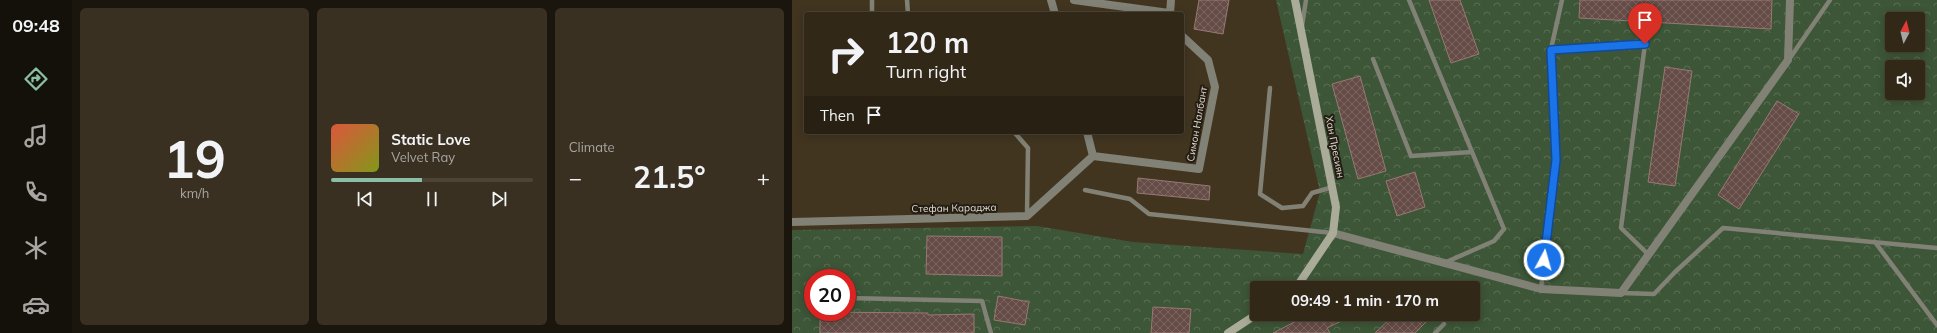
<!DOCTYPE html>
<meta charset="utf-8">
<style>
body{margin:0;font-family:Mulish,sans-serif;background:#393021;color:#f1f3f6;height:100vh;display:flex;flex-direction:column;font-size:15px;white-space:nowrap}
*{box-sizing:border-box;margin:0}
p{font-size:13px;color:#a8a6a2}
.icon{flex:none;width:22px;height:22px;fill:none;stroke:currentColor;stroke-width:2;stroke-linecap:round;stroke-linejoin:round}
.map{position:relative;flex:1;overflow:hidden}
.panel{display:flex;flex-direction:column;gap:8px;padding:8px;background:#1b160d;width:720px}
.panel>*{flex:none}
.hud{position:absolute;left:12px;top:12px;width:380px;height:122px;border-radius:4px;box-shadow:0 2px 10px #0003,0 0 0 1px #4c4437;background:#312818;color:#f1f3f6;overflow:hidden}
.needle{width:26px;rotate:7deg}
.tools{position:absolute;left:1093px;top:12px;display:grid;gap:8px}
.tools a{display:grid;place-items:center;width:40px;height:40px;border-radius:4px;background:#312818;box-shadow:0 2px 10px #0003,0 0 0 1px #4c4437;font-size:20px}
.speed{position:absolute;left:12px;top:269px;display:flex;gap:8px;font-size:20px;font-weight:700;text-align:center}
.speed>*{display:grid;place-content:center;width:52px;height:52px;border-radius:50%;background:#312818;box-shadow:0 2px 10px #0003,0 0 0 1px #4c4437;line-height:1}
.speed .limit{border:6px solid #d22;background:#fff;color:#111}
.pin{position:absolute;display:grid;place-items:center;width:34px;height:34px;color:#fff;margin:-41px -17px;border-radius:50% 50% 50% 0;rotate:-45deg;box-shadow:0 0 4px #0007}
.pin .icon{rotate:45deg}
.me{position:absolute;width:44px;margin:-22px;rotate:6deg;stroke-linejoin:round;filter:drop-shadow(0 0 3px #0008)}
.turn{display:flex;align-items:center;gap:14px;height:84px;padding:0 16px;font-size:18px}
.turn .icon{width:52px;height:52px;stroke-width:2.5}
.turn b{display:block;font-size:28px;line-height:34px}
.then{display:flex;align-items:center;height:38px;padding:0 16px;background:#0003;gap:8px;font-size:15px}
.big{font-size:30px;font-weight:700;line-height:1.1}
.panel .widget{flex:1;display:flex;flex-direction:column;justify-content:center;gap:6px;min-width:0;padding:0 14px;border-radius:6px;background:#393021}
.panel .dial{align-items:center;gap:0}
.dial b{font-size:52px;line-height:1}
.song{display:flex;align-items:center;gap:12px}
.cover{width:48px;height:48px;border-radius:6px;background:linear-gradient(135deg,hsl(10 70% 55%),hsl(70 70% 35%))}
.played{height:4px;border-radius:2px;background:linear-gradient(90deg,#8abfa5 45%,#4c4437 45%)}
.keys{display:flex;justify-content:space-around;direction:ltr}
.heat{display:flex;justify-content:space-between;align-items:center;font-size:22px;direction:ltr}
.panel .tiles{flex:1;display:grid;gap:8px;grid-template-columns:repeat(3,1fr)}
.trip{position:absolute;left:458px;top:281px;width:230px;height:40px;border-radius:4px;background:#312818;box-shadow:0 2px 10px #0003,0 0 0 1px #4c4437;font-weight:700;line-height:40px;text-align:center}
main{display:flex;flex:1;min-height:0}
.tab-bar{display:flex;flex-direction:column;width:72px;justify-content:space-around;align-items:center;background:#14100a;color:#a8a6a2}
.tab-bar .icon{width:28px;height:28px}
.tab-bar .current{color:#8abfa5}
.tab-bar b{font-size:18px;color:#f1f3f6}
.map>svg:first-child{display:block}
</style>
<main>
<nav class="tab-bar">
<b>09:48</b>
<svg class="icon current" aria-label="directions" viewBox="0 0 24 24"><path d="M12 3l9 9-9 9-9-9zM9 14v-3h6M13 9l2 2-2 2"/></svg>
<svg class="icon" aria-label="music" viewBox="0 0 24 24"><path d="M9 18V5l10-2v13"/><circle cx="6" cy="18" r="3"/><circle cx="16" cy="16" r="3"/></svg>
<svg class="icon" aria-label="phone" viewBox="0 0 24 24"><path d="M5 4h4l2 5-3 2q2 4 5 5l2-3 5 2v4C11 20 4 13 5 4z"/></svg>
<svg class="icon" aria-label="climate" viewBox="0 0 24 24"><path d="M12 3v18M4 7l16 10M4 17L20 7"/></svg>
<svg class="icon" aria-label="car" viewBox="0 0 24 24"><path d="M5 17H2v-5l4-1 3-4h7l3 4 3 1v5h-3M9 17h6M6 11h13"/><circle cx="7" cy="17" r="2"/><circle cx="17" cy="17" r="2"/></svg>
</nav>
<section class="panel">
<div class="tiles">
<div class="widget dial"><b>19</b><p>km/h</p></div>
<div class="widget">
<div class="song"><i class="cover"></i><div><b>Static Love</b><p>Velvet Ray</p></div></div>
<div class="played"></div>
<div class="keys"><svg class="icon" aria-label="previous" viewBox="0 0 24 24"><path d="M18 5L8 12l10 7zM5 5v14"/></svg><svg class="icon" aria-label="pause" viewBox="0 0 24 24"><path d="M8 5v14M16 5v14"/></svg><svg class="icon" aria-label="next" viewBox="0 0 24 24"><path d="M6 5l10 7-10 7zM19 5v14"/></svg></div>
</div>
<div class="widget"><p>Climate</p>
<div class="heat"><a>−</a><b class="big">21.5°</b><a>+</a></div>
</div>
</div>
</section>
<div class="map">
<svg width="1145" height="333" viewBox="0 0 1145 333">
<defs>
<pattern id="forest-crowns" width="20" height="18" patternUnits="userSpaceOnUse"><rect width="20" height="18" fill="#3d5637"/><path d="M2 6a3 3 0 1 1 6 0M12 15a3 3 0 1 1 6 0" fill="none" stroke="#596e53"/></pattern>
<pattern id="building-cross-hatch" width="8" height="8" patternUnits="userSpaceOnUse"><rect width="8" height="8" fill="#664c46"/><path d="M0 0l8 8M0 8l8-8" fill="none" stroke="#7c6560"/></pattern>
</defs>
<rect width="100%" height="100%" fill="#413520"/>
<path fill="url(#forest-crowns)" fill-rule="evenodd" d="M484,0H1145V333H0V230L245,226L341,242L511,254L528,192ZM1100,19H1126V45H1100ZM1100,67H1126V93H1100ZM21,278H55V312H21ZM465,288H681V314H465Z"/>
<path fill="url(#building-cross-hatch)" stroke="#977974" d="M407,0H437L431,34L402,29Z
M637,0H668L687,54L659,63Z
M788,0H980L979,29L787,18Z
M873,67L900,71L883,186L856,182Z
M568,76L594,171L566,179L540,84Z
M985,101L1007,114L947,209L926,195Z
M623,172L633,207L605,216L594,181Z
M346,178L418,186L417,200L345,193Z
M135,236L210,237V276L134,274Z
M206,296L237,302L233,325L202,320Z
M361,307L399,309L397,333H359Z
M28,312L136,313V315L182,314V333H28Z
M518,314H564L535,328L538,333H481Z
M603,314H628L635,321L623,333H583Z"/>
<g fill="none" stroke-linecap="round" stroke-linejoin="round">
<path stroke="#818176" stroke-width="4.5" d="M80,0V14
M115,0L116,14
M617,0L712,229L702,241L652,263
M510,26L514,0
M759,49L770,0
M998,58L1038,0
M581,59L619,156L680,152
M478,88L468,194L490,208L511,206L520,193L541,187
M222,132L236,148L235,215
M293,190L338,199L357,214L541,233
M1083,242L1145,325
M749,289L764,160L759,49L853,44L829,228L857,255
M829,293L862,294L883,272L931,228L1145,248
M55,298L190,301L199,333
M643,333L652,324"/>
<path stroke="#818176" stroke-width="8" d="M259,0L263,14
M282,0L377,13
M378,14L379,0
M295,132L301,156
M301,156L407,169L423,87L416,60L390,36
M0,222L235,216L301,156
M541,233L749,289L829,293L996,60L998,0"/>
<path stroke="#aaab99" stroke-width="8" d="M503,0L544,207L541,233L504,288
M436,333L465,314"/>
</g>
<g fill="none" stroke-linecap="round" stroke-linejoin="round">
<defs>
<path id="route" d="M752,260L764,160L759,50L853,44"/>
</defs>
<use href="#route" stroke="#114b97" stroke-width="10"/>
<use href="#route" stroke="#1a73e8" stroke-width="7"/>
</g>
<g text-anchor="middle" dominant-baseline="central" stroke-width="4" stroke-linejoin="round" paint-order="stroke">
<g font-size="10" fill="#e1d9cd" stroke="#231d14">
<text transform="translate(405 124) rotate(-80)">Симон Налбант</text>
<text transform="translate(543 147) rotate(79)">Хан Пресиян</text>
<text transform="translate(162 208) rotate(-1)">Стефан Караджа</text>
</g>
</g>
</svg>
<div class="tools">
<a><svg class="needle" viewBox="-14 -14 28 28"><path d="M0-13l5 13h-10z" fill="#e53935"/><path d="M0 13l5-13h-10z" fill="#a8a6a2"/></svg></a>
<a><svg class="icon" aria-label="sound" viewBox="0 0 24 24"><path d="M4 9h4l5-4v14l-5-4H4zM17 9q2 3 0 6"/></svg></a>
</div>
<div class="speed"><div class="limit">20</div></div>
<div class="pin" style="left:853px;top:44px;background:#d93025"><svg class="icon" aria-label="arrive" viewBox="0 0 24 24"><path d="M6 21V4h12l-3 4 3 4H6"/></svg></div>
<svg class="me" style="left:752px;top:260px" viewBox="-20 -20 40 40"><circle r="17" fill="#1a73e8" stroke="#fff" stroke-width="3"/><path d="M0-11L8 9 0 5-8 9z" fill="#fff"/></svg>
<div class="trip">09:49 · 1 min · 170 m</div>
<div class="hud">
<div class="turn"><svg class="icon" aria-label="right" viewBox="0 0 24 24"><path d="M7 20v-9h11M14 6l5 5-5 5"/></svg><div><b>120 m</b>Turn right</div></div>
<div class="then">Then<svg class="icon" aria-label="arrive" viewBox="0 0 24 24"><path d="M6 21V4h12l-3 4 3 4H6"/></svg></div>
</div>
</div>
</main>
